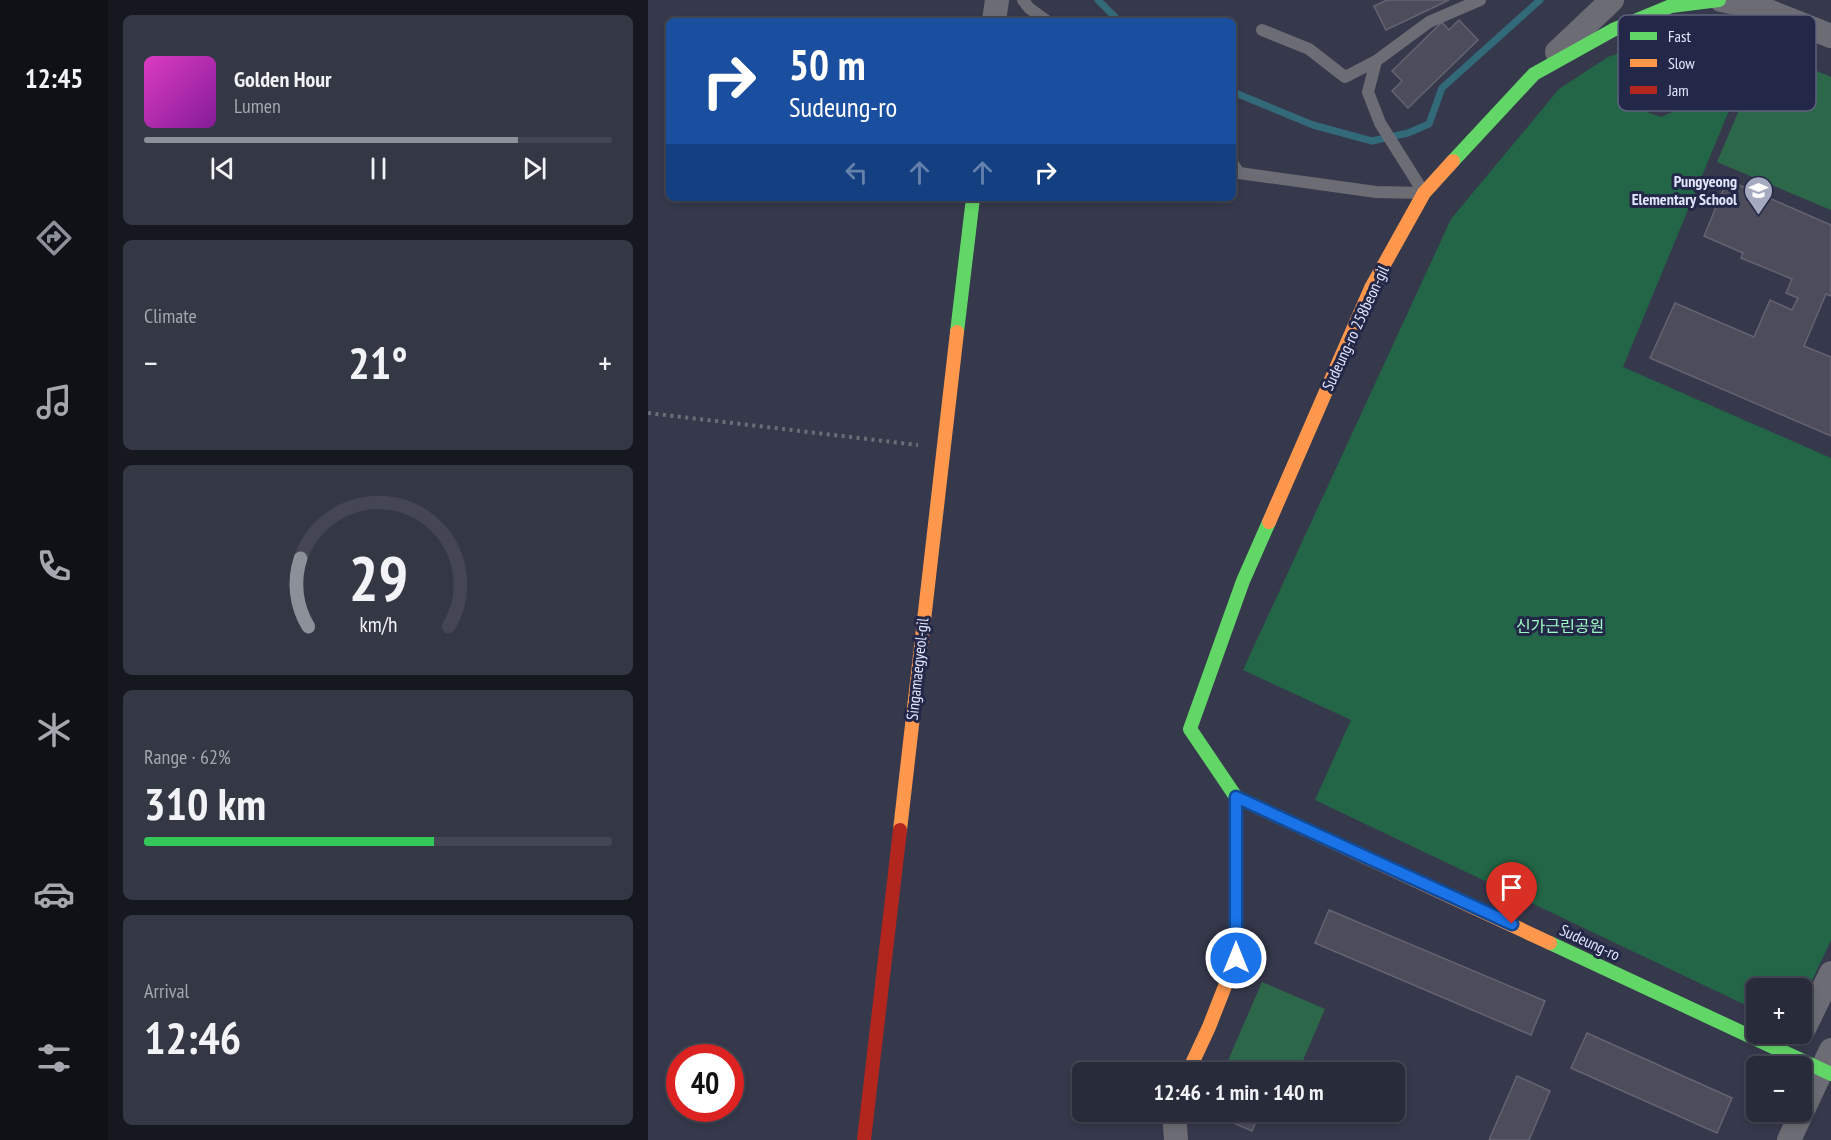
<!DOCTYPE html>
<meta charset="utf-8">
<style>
body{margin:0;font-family:"PT Sans Narrow","Noto Sans KR",sans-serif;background:#343744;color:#f1f3f6;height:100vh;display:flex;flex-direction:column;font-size:22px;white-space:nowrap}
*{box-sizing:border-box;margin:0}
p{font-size:20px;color:#a5a7ae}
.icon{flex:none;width:33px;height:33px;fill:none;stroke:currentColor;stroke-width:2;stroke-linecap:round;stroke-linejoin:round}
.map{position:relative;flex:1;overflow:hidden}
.drawer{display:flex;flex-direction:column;gap:15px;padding:15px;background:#16181f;width:540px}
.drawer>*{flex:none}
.top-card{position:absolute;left:18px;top:18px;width:570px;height:183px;border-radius:9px;box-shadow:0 3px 9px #0003,0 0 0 2px #444753;background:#1a4fa0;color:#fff;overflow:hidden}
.tools{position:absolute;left:1098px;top:978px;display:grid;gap:12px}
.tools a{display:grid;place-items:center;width:66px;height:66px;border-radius:9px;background:#282b39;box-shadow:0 3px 9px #0003,0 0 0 2px #444753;font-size:30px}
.speed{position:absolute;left:18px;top:1044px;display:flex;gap:12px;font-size:30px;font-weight:700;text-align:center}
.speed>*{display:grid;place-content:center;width:78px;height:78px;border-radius:50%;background:#282b39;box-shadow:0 3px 9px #0003,0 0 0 2px #444753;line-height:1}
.speed .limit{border:9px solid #d22;background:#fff;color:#111}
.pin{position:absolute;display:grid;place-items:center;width:51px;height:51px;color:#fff;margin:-62px -26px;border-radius:50% 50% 50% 0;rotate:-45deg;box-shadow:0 0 6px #0007}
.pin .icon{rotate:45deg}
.me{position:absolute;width:66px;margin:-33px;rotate:0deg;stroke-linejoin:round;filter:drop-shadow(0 0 4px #0008)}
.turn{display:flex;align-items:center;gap:21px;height:126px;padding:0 24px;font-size:27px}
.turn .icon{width:78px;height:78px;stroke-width:2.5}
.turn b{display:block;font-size:42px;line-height:51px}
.lanes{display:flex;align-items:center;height:57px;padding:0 24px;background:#0003;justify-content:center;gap:30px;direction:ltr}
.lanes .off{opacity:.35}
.big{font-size:45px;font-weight:700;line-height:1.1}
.drawer .tile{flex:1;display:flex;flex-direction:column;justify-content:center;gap:9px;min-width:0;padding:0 21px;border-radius:9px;background:#343744}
.drawer .dial{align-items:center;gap:0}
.dial svg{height:156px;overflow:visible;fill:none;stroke:#444753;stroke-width:7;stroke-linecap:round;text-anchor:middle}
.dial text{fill:#f1f3f6;stroke:none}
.song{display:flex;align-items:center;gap:18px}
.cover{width:72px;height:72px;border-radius:9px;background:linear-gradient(135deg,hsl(310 70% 55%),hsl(290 70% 35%))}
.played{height:6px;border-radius:3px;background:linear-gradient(90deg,#8c9099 80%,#444753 80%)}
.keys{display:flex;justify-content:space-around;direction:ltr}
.heat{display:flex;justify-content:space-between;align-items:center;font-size:33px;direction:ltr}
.charge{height:9px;border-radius:4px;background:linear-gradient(90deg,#34c759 62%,#444753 0)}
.trip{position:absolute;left:424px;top:1062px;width:333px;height:60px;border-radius:9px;background:#282b39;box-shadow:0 3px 9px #0003,0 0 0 2px #444753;font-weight:700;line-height:60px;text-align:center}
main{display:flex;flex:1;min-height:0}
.menu{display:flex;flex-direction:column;width:108px;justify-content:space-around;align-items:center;background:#101117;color:#a5a7ae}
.menu .icon{width:42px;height:42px}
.menu .current{color:#8c9099}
.menu b{font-size:27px;color:#f1f3f6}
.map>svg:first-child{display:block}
</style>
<main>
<nav class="menu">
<b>12:45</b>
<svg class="icon current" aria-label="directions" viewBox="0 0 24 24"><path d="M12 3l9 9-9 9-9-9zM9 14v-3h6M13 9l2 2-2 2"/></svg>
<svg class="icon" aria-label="music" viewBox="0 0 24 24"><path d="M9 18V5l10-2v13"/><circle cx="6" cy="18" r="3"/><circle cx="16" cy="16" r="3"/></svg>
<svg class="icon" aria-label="phone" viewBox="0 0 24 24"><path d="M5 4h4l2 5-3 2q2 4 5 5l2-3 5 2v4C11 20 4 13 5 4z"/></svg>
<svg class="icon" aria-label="climate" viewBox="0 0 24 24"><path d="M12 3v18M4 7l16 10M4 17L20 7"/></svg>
<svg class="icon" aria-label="car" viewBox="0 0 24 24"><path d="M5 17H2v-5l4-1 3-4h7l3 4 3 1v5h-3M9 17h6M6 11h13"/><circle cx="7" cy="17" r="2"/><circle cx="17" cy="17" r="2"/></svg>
<svg class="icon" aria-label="filters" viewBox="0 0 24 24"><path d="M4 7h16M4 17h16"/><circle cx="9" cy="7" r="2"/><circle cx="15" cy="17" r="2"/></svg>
</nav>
<section class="drawer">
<div class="tile">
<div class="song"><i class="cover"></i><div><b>Golden Hour</b><p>Lumen</p></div></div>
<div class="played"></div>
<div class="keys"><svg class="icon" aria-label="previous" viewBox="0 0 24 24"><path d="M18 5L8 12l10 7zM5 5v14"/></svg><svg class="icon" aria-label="pause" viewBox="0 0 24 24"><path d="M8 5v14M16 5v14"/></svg><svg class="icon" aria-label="next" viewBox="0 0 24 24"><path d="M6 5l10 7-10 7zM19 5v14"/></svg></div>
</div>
<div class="tile"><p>Climate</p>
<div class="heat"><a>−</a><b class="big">21°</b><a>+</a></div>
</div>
<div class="tile dial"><svg viewBox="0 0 100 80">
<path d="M14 69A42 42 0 1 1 86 69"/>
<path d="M14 69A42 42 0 0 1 10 34" stroke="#8c9099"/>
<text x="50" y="56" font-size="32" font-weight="700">29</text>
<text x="50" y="72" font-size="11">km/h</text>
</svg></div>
<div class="tile"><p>Range · 62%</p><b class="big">310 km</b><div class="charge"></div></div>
<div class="tile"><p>Arrival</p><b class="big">12:46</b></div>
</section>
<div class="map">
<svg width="1183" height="1140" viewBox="0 0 1183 1140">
<rect width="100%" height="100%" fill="#36394c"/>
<path fill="#2c6749" d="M1117,49L1183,77V210L1069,162Z
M614,982L677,1009L650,1072H575Z"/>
<path fill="#236647" d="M1066,34L1111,38L975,367L1183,458V940L1154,1002V988H1108V1010L667,800L703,720L595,670L803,219L911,89L960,57L995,45L1013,41L1003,74L996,111L1013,117L1038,106L1054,81Z"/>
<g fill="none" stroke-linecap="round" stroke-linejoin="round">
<path stroke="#336a7a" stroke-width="7" d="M450,0L471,21
M585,92L665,125L724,141L760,133L781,124L794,88L892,0"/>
</g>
<path fill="#4d4c5b" stroke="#646373" stroke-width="1.5" d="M739,0H801L738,30L726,6Z
M811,20L830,40L760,108L744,91L754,81L744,71L794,22L801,30Z
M1089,184L1183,225V296L1178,294L1156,346L1183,357V436L1002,358L1027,303L1106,337L1122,300L1144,310L1150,298L1138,293L1144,279L1093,258L1095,253L1056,236L1076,188L1086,192Z
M681,910L897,1001L883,1035L667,943Z
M939,1033L1084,1098L1069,1133L923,1068Z
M869,1076L902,1091L881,1140H841Z
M560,1112H612L604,1131Z"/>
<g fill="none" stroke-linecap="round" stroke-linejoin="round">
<path stroke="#6c6e77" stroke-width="4" stroke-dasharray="3 4.5" stroke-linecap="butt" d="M0,413L270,445"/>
<path stroke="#6c6d74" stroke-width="12" d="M375,0L381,8L399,21
M614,30L661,49L697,77L728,61
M585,164L591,173L728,192L776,193L732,123L720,92L728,61L781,22L832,0"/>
<path stroke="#6c6d74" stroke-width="24" d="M1073,0L1113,8L1183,36
M346,21L349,0
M909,52L964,0
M1154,1033L1183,973
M526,1112L528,1140
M1141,1140L1183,1050"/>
<path stroke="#63d668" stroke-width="14" d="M805,161L886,74L965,30L1023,6L1071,0
M309,332L325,198
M588,797L542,729L595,581L621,522
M902,943L1183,1074"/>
<path stroke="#ff974d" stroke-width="14" d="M621,522L723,288L776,193L805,161
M588,797L902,943
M252,830L309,332
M540,1072L561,1027L588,958V797"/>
<path stroke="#b3261e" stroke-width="14" d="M216,1140L252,830"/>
</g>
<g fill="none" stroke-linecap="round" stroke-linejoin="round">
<defs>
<path id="route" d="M588,958V797L864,924"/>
</defs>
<use href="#route" stroke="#114b97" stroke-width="15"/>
<use href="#route" stroke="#1a73e8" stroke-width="10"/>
</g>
<defs>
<symbol id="school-pin" viewBox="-11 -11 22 30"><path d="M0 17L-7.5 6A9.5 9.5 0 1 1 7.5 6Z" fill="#a6aabf" stroke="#242848"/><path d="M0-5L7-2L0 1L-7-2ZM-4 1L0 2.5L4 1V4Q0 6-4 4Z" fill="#fff"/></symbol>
</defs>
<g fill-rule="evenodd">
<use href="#school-pin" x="1094" y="174" width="33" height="45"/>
</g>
<g text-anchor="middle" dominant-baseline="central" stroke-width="6" stroke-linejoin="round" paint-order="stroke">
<g font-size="16" font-weight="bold" fill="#e3e7fd" stroke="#242848" text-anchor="end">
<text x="1089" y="181">Pungyeong<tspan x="1089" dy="18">Elementary School</tspan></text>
</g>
<g font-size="16" fill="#e3e7fd" stroke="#242848">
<text transform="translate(707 328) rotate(-65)">Sudeung-ro 258beon-gil</text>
<text transform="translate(269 669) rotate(-84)">Singamaegyeol-gil</text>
<text transform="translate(942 942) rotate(25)">Sudeung-ro</text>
</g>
<g font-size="16" fill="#9efac3" stroke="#242848">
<text x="912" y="626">신가근린공원</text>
</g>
</g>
<rect x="970" y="15" width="198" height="96" rx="9" fill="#242848" stroke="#5d617e" stroke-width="1.5"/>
<rect x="982" y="32" width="27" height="8" fill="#63d668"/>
<rect x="982" y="59" width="27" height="8" fill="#ff974d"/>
<rect x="982" y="86" width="27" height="8" fill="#b3261e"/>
<g font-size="16" fill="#e3e7fd">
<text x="1020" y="42">Fast</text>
<text x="1020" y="69">Slow</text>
<text x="1020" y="96">Jam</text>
</g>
</svg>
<div class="tools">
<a>+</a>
<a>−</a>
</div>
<div class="speed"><div class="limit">40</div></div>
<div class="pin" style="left:864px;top:924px;background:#d93025"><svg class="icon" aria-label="arrive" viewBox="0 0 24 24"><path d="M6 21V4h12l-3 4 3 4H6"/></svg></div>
<svg class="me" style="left:588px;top:958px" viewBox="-20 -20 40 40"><circle r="17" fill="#1a73e8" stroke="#fff" stroke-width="3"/><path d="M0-11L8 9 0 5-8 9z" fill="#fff"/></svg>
<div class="trip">12:46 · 1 min · 140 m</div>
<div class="top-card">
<div class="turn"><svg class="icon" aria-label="right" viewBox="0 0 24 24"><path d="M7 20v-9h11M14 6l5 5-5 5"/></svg><div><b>50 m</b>Sudeung-ro</div></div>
<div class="lanes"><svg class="icon off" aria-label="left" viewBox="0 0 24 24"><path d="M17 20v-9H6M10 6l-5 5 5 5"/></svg><svg class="icon off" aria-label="ahead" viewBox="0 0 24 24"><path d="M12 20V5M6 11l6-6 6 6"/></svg><svg class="icon off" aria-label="ahead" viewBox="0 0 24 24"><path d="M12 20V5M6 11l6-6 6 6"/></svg><svg class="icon" aria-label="right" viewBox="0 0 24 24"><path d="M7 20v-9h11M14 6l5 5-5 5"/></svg></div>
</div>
</div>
</main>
